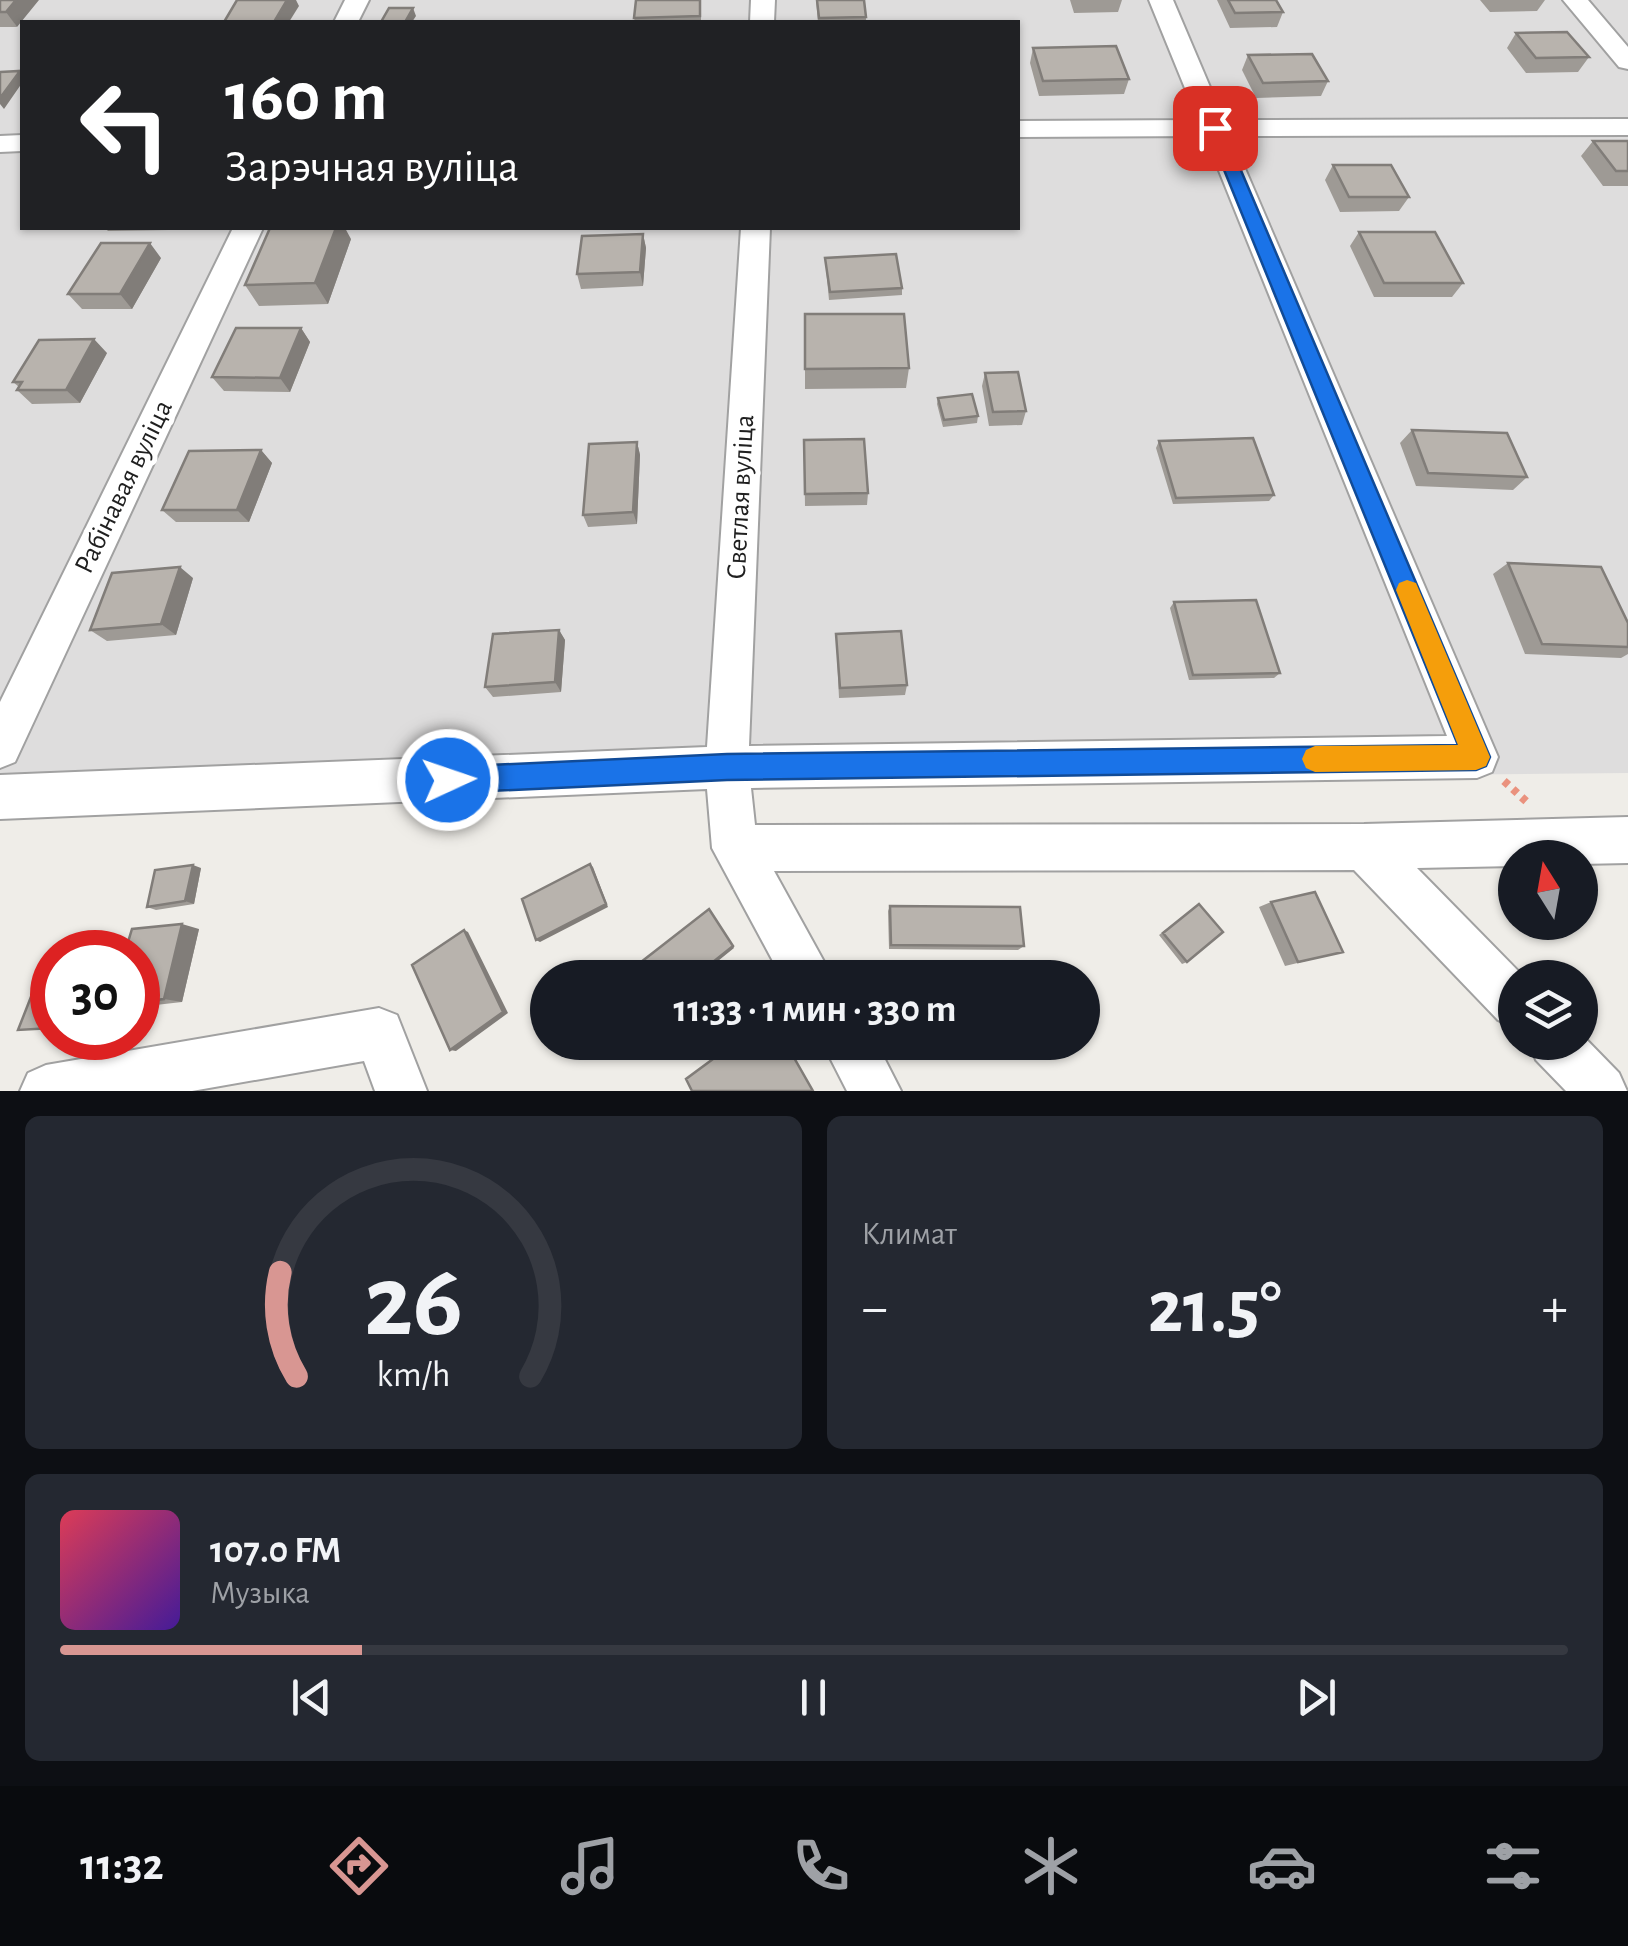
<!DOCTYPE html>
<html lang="ru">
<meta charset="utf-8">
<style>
body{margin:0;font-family:"Alegreya Sans",sans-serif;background:#242831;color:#f1f3f6;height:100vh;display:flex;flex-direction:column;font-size:38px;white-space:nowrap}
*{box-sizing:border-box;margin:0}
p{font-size:32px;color:#9ea1a6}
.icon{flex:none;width:55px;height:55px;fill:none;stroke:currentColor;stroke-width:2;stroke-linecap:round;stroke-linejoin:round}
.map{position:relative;height:1091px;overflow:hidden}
.sheet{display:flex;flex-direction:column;gap:25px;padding:25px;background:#0d0f14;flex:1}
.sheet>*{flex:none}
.guide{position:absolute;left:20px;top:20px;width:1000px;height:210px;border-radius:0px;box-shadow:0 2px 8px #0004;background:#202124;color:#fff;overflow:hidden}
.needle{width:65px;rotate:349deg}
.buttons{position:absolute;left:1498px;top:840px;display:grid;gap:20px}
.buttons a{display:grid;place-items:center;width:100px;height:100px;border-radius:50%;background:#171b24;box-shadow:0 2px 8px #0004;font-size:50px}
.speed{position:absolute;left:30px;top:930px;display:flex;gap:20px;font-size:50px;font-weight:700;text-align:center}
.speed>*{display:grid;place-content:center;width:130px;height:130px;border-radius:50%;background:#171b24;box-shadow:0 2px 8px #0004;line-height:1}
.speed .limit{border:15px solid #d22;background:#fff;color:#111}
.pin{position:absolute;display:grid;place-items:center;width:85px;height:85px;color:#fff;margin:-42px;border-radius:20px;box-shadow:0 5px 15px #0006}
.me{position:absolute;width:110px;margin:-55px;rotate:87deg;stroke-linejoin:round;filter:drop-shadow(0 0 8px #0008)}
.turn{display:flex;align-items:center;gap:35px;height:210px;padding:0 40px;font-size:45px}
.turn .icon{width:130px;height:130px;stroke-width:2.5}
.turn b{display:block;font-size:70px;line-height:85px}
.big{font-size:75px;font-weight:700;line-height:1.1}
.sheet .card{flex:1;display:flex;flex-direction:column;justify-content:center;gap:15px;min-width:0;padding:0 35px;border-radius:15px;background:#242831}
.sheet .dial{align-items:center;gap:0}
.dial svg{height:260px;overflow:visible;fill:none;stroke:#363941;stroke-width:7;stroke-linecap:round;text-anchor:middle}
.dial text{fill:#f1f3f6;stroke:none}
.song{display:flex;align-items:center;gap:30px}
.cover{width:120px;height:120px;border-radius:15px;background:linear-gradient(135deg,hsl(350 70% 55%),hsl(260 70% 35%))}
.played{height:10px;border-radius:5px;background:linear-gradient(90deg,#d89692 20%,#363941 20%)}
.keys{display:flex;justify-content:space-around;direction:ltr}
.heat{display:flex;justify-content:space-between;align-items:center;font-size:55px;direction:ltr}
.sheet .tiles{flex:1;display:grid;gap:25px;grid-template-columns:1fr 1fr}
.card:last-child{grid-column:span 2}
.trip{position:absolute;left:530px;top:960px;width:570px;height:100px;border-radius:50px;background:#171b24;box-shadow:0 2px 8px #0004;font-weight:700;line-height:100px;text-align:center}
.tabs{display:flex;height:160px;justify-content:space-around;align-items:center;background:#090b0e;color:#9ea1a6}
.tabs .icon{width:70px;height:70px}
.tabs .active{color:#d89692}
.tabs b{font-size:45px;color:#f1f3f6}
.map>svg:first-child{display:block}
</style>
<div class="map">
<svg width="1628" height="1091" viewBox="0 0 1628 1091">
<rect width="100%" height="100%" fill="#efede8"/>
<path fill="#dedddd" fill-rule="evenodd" d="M0,0H1628V773L328,786L0,794ZM22,22H1018V228H22Z"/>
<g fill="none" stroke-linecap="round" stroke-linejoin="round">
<defs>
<path id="street" d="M345,0H369L358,22H334Z
M751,0H775L774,22H750Z
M1149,0H1173L1224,120L1628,119V135L1231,136L1498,757L1492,772L1477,778L751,788L755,825L1364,824L1628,817V863L1580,864V858H1515V866L1417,868L1525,978H1515V1028L1498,1020L1354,870L774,871L833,978H782L712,848L707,789L0,819V775L707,747L741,228H770L749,746L1447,736L1205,136L1018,137V121L1198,120Z
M1563,0H1588L1628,47V69L1619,67Z
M22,135V151L0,152V136Z
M233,228H263L15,762L0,768V702Z
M379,1008L397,1015L427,1091H375L364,1061L192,1091H20L28,1073L46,1065Z
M1580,1033L1619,1073L1627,1091H1566L1536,1060L1529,1042H1580Z
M822,1042H876L901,1091H847Z"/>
</defs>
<use href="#street" stroke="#a1a1a1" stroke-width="4"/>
<path stroke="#ea927e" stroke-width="8" stroke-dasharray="6 6" stroke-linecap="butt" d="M1504,781L1528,803"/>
<use href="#street" fill="#fff" fill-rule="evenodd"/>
</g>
<path fill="#9e9a95" d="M0,0L17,27H0Z
M701,0V22H635L634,18Z
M816,0L866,17V22H818Z
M1070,0H1122L1118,12L1074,13Z
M1217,0H1276L1283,12L1277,27L1230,28Z
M1480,0H1545L1537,11L1490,12Z
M1516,33L1589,57L1578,72L1526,73L1507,48Z
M1033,48L1129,79L1124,94L1039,96L1030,63Z
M1248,55L1328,81L1321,96L1256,98L1242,70Z
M1593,141H1628V186H1603L1581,156Z
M1333,165L1409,197L1399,211L1340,212L1325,180Z
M105,228H171L169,230L108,231Z
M1359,232L1463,283L1452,297H1374L1350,246Z
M643,234L646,248L643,286L581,289L577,274Z
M351,239L328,304L259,306L245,285Z
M161,258L132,309H82L68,294Z
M825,258L902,288V295L829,300Z
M805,314L909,368L906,388L805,389Z
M301,328L310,342L290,392L224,391L212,377Z
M107,353L80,403L32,404L17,390L19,387L13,382Z
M985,373L1026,411L1022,425L989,426L982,386Z
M938,398L978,416L977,423L943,427L937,404Z
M1412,430L1527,477L1513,490L1416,486L1400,443Z
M804,440L868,493L867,505L805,506Z
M1159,441L1274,495L1269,501L1173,504L1156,448Z
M637,442L640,455L637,524L588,527L583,515Z
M261,450L272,463L249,522H176L162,510Z
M1508,563L1628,623V654L1621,658L1525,654L1493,574Z
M193,578L176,635L107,641L90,630Z
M1174,602L1280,673L1274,678L1189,680L1170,608Z
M559,630L565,640L561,692L493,697L485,687Z
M836,634L907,685L905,695L839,698Z
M201,868L194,904L156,910L147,907Z
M1271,902L1343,952L1285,966L1259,907Z
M1199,904L1187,962L1182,964L1159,935Z
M890,906L1024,946L1018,950L889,949L888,911Z
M199,929L182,1002L138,1007V952Z"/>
<path fill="#817d79" d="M16,0H39L17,27L6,12Z
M287,0H296L299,6L289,22H274Z
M413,8L416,16L412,22H405Z
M20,71L22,74V83L4,109L0,104V98Z
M336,228H345L351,239L328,304L315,283Z
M643,234L646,248L643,286L640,272Z
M150,243L161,258L132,309L120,294Z
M301,328L310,342L290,392L280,378Z
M94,339L107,353L80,403L66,390Z
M637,442L640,455L637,524L633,512Z
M261,450L272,463L249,522L237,510Z
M180,567L193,578L176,635L161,624Z
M559,630L565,640L561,692L555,682Z
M590,864L593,867L608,907L540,942L536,940Z
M193,865L201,868L194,904L185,901Z
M182,924L199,929L182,1002L164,999Z
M464,930L468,932L508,1013L456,1051L450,1050Z
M733,946L734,948L697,978H693Z"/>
<path fill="#b8b3ad" stroke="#817d79" stroke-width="2.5" d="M0,0H16L6,12H0Z
M237,0H287L274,22H224Z
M636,0H700V16L634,18Z
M817,0H864L866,17L819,18Z
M1228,0H1276L1283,12L1235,13Z
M389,8H413L405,22H381Z
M1567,32L1589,57L1536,58L1516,33Z
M1116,46L1129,79L1043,81L1033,48Z
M1312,54L1328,81L1263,83L1248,55Z
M20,71L0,98V72Z
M1593,141H1628V171H1616Z
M1333,165H1391L1409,197H1349Z
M270,228H336L315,283L245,285Z
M1359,232H1435L1463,283H1384Z
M643,234L640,272L577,274L582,236Z
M101,243H150L120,294H68Z
M896,254L902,288L830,292L825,258Z
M805,314H904L909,368L805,369Z
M236,328H301L280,378L212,377Z
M94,339L66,390H17L22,382H13L39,340Z
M1018,372L1026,411L993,412L985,373Z
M972,394L978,416L944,420L938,398Z
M1412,430L1507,433L1527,477L1428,473Z
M1253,438L1274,495L1176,498L1159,441Z
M864,439L868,493L805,494L804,440Z
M637,442L633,512L583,515L589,444Z
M261,450L237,510H162L189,451Z
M1508,563L1601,567L1628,623V647L1542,644Z
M180,567L161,624L90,630L112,573Z
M1256,600L1280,673L1193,675L1174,602Z
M559,630L555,682L485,687L493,634Z
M901,631L907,685L840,688L836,634Z
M590,864L606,904L536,940L522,899Z
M193,865L185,901L147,907L155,870Z
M1315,892L1343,952L1298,962L1271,902Z
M1199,904L1223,932L1187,962L1163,933Z
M890,906L1020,907L1024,946L891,945Z
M709,909L733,946L693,978H629L627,973Z
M182,924L164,999L138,1002V952H125L132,929Z
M464,930L503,1012L450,1050L412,965Z
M36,984H52V1028L18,1030Z
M736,1042H785L813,1091H692L686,1079Z"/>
<path fill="#1a73e8" stroke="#114b97" stroke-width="2.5" d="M1210,125L1223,128L1490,757L1486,766L1476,770L727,780L448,793L439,789L435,780L439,771L448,767L727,754L1458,745L1207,128Z"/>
<path fill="#f59e0b" d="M1407,580L1416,583L1419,590L1490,757L1486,766L1476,770L1315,772L1306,768L1302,759L1306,750L1315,746L1458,745L1396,590L1399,583Z"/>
<g text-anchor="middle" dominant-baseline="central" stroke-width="10" stroke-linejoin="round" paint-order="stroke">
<g font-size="28" fill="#202020" stroke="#fff">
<text transform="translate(124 487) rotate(-64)">Рабінавая вуліца</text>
<text transform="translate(741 497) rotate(-87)">Светлая вуліца</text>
</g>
</g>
</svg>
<div class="buttons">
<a><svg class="needle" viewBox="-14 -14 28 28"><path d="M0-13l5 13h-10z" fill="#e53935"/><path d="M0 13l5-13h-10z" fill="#9ea1a6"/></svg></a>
<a><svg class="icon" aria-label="layers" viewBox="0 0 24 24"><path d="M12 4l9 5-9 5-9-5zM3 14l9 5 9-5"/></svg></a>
</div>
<div class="speed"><div class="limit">30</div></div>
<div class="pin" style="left:1215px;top:128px;background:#d93025"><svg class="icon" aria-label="arrive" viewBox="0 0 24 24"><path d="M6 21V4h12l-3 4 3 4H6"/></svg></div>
<svg class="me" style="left:448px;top:780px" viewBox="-20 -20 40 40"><circle r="17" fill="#1a73e8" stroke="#fff" stroke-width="3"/><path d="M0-11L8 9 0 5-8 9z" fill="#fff"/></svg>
<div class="trip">11:33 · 1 мин · 330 m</div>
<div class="guide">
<div class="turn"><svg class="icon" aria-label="left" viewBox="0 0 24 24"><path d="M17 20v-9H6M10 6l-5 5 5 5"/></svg><div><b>160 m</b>Зарэчная вуліца</div></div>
</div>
</div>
<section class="sheet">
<div class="tiles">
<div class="card dial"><svg viewBox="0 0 100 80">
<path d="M14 69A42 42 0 1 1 86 69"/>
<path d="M14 69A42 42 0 0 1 9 37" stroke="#d89692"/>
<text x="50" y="56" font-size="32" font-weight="700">26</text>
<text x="50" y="72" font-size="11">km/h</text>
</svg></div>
<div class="card"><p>Климат</p>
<div class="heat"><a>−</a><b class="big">21.5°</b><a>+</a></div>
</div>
<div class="card">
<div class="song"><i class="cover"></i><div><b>107.0 FM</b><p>Музыка</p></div></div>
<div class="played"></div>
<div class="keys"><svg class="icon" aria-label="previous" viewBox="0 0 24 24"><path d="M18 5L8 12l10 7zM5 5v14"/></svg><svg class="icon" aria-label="pause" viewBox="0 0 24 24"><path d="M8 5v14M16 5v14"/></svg><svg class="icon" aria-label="next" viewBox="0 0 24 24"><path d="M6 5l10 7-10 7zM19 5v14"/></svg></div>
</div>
</div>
</section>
<nav class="tabs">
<b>11:32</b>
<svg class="icon active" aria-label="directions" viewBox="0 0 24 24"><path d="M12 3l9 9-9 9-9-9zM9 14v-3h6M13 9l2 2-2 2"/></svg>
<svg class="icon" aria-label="music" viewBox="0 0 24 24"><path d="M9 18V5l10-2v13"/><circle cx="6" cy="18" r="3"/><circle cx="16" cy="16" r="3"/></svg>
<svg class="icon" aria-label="phone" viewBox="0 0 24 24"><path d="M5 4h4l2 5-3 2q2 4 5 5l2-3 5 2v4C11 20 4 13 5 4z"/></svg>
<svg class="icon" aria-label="climate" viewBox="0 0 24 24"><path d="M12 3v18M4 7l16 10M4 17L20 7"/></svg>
<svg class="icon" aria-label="car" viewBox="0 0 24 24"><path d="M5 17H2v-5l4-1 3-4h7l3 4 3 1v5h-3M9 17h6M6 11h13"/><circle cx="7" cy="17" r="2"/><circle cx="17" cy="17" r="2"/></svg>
<svg class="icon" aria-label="filters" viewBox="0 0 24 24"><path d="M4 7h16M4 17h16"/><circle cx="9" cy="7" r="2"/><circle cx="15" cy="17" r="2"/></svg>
</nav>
